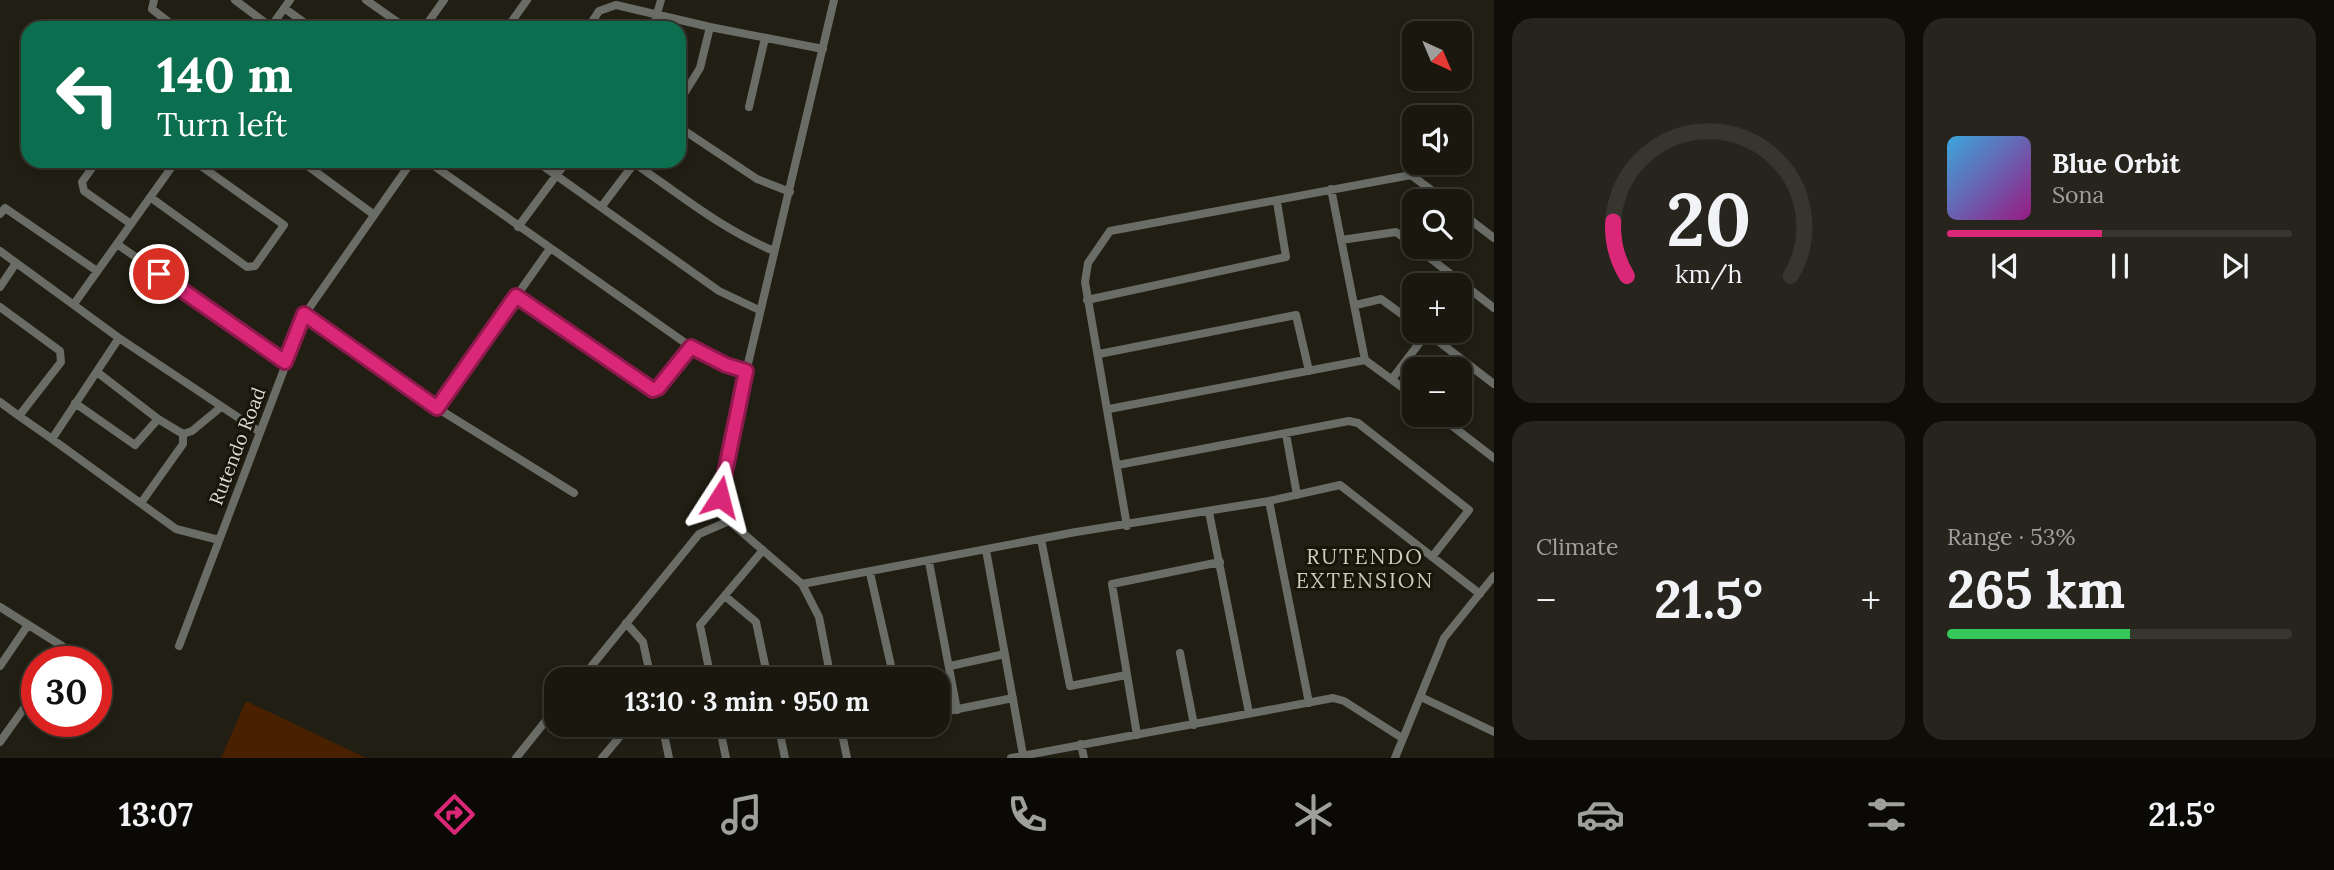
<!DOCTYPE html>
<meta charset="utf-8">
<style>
body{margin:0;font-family:Lora,serif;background:#26241c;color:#f1f3f6;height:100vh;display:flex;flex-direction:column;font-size:26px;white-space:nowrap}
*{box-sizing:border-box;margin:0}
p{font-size:23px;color:#9f9f9e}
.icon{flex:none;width:38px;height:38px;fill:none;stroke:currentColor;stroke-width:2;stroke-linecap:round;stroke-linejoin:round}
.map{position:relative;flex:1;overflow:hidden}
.side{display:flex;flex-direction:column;gap:18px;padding:18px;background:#0e0d08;width:840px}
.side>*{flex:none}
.banner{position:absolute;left:21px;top:21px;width:665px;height:147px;border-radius:21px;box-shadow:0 4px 10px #0003,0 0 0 2px #37362e;background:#0b6e4f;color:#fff;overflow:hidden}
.needle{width:46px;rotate:136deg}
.fabs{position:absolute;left:1402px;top:21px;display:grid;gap:14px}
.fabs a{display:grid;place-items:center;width:70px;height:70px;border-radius:14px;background:#19170e;box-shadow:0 4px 10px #0003,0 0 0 2px #37362e;font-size:35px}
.speed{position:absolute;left:21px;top:646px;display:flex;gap:14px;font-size:35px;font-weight:700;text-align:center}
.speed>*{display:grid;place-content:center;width:91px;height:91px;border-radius:50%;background:#19170e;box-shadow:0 4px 10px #0003,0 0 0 2px #37362e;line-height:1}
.speed .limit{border:10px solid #d22;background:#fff;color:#111}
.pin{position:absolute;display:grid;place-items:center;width:60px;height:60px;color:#fff;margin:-30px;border:4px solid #fff;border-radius:50%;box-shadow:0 2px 7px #0007}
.me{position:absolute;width:77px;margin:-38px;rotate:9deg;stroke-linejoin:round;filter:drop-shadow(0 0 5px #0008)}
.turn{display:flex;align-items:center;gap:24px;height:147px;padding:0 21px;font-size:32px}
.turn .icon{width:91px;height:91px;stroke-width:2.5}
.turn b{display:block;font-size:49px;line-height:60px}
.big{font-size:52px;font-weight:800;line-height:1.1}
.side .widget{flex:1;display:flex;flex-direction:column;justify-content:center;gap:10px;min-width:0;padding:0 24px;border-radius:21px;background:#26241c}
.side .dial{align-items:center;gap:0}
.dial svg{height:182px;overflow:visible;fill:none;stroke:#37362e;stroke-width:7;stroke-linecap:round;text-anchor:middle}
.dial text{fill:#f1f3f6;stroke:none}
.song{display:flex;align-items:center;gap:21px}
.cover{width:84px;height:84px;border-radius:10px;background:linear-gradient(135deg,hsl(200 70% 55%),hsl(310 70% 35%))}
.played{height:7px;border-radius:4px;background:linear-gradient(90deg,#db2777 45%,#37362e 45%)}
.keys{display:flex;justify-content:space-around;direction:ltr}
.heat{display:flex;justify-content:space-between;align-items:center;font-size:38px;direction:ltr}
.charge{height:10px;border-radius:5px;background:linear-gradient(90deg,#34c759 53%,#37362e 0)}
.side .tiles{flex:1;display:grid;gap:18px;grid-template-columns:repeat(2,1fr)}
.trip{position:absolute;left:544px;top:667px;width:406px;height:70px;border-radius:21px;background:#19170e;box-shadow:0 4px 10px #0003,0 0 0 2px #37362e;font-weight:800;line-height:70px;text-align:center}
.tabs{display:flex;height:112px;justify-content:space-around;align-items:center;background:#0a0906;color:#9f9f9e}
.tabs .icon{width:49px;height:49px}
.tabs .current{color:#db2777}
.tabs b{font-size:32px;color:#f1f3f6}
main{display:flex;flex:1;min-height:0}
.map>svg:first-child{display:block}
</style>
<main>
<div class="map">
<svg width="1494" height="758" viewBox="0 0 1494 758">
<rect width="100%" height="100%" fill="#211f13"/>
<path fill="#492100" d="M246,701L366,758H221Z"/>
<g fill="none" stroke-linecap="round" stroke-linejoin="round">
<path stroke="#6a6c66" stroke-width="8" d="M154,0L152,9L176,28
M235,0L271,27
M366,0L406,28
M284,8L312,28
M270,28L290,0
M424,28L444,0
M507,28L527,0
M588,28L599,11L616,5L710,27L823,49
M653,28L661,0
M679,102L700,68L710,27
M749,107L765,38
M679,127L757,179L790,192
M97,161L82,182L84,191L131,224
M301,161L373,214
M427,161L691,347L726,365L746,371
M536,161L719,291L759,310
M634,163C680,195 723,230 774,251
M1331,189L1365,360
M150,197L247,267L255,266L284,225L194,161
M602,206L636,161
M1460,212L1494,238
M0,214L5,208L97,271
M518,227L567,161
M1341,240L1396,232L1414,245
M117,244L285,362
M1416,247L1494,308
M0,251L119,338L260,432
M0,287L16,263
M515,296L653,390L691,347
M1087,300L1286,257L1277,202
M74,304L176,161
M1356,305L1381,299L1414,323
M0,307L60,351L61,362L19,416L52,439L119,338
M305,314L437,408L574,493
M1425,331L1494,384
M1099,354L1296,315L1309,371
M97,372L158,419
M1392,379L1427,333
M0,402L19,416
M75,403L135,445L158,419L183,434L192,431L221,407
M437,408L549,250
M1109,409L1365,360L1414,396
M1438,415L1494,458
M1286,434L1297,495
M52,439L176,529L219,540
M1118,465L1349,421L1358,423L1469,510L1432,557
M1269,501L1309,703
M141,503L183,444V434
M1209,512L1249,713
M1127,526L1085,282L1088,263L1110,231L1411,175L1446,201
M1041,539L1070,686L1126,675
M986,550L1023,755
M929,562L957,710
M870,573L894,679
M802,584L1076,532L1269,501L1340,485L1480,594
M725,596L756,622L768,679
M0,607L62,646L56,662
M626,623L643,642L651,679
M179,646L305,314L412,161
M1180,653L1194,725
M0,666L28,625
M950,666L1005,654
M581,679L699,534L729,521
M711,679L700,625L763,550
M831,679L819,617L802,584L729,521L720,497L729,444L834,0
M1421,697L1494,732
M938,713L1013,698
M662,724L669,758
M719,724L726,758
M778,724L785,758
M840,724L847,758
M1137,735L1112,584L1220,562
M0,742L37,690
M1081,744L1084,758
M516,758L556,708
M602,758L627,728L638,724
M1011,758L1333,698L1344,701L1402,738
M1395,758L1444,638L1494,576"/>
</g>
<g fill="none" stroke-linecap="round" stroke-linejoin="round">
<defs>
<path id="route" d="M159,274L285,362L304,314L437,408L516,296L653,390L658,388L691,347L726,365L746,371L720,497"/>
</defs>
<use href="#route" stroke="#8e194d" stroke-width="18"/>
<use href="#route" stroke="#db2777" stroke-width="12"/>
</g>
<g text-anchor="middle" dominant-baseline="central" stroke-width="6" stroke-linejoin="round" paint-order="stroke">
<g font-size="19" fill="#dbdad1" stroke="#18160a">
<text transform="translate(237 446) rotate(-69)">Rutendo Road</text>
</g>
<g font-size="21" letter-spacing="2" fill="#ceccbc" stroke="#18160a">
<text x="1365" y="556">RUTENDO<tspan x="1365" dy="24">EXTENSION</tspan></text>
</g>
</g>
</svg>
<div class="fabs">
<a><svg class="needle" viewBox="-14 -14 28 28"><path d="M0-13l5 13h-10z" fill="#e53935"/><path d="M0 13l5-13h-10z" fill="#9f9f9e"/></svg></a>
<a><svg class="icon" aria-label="sound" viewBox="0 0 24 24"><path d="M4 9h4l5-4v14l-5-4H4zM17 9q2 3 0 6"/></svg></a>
<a><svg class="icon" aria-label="search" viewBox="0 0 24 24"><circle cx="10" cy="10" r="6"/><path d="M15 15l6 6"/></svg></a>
<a>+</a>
<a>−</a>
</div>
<div class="speed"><div class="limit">30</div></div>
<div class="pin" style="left:159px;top:274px;background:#d93025"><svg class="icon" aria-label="arrive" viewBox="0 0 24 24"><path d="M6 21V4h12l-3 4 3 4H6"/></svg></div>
<svg class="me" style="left:720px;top:497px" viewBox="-20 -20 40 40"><path d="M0-17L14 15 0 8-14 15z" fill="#db2777" stroke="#fff" stroke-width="4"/></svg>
<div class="trip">13:10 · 3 min · 950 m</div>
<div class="banner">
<div class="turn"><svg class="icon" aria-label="left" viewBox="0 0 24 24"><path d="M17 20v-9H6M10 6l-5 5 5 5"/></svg><div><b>140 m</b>Turn left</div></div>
</div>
</div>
<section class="side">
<div class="tiles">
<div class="widget dial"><svg viewBox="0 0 100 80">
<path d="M14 69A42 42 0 1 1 86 69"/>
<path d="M14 69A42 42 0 0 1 8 45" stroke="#db2777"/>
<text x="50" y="56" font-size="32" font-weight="700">20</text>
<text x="50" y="72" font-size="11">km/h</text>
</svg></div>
<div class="widget">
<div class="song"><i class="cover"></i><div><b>Blue Orbit</b><p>Sona</p></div></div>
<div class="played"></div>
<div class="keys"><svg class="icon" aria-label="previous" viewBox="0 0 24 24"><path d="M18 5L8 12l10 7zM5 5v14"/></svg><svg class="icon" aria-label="pause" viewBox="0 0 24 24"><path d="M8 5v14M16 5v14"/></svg><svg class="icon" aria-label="next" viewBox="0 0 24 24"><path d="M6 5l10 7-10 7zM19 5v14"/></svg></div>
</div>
<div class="widget"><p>Climate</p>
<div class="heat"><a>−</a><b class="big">21.5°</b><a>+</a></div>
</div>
<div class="widget"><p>Range · 53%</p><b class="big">265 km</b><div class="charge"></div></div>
</div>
</section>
</main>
<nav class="tabs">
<b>13:07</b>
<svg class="icon current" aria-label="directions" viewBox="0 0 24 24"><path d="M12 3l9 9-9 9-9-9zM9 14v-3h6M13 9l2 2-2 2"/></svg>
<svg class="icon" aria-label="music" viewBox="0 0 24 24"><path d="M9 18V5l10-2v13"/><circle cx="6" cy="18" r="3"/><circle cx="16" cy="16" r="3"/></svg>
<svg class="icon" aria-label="phone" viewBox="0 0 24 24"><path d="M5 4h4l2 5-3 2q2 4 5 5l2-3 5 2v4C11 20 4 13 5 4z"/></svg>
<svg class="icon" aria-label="climate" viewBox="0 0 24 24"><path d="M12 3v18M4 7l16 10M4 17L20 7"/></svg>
<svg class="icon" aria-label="car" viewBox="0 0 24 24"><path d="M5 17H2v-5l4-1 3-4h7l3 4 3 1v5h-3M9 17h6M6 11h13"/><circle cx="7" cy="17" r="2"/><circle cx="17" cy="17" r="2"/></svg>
<svg class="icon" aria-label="filters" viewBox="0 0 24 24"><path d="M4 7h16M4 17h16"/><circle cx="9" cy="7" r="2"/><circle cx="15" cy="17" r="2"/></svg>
<b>21.5°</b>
</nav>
